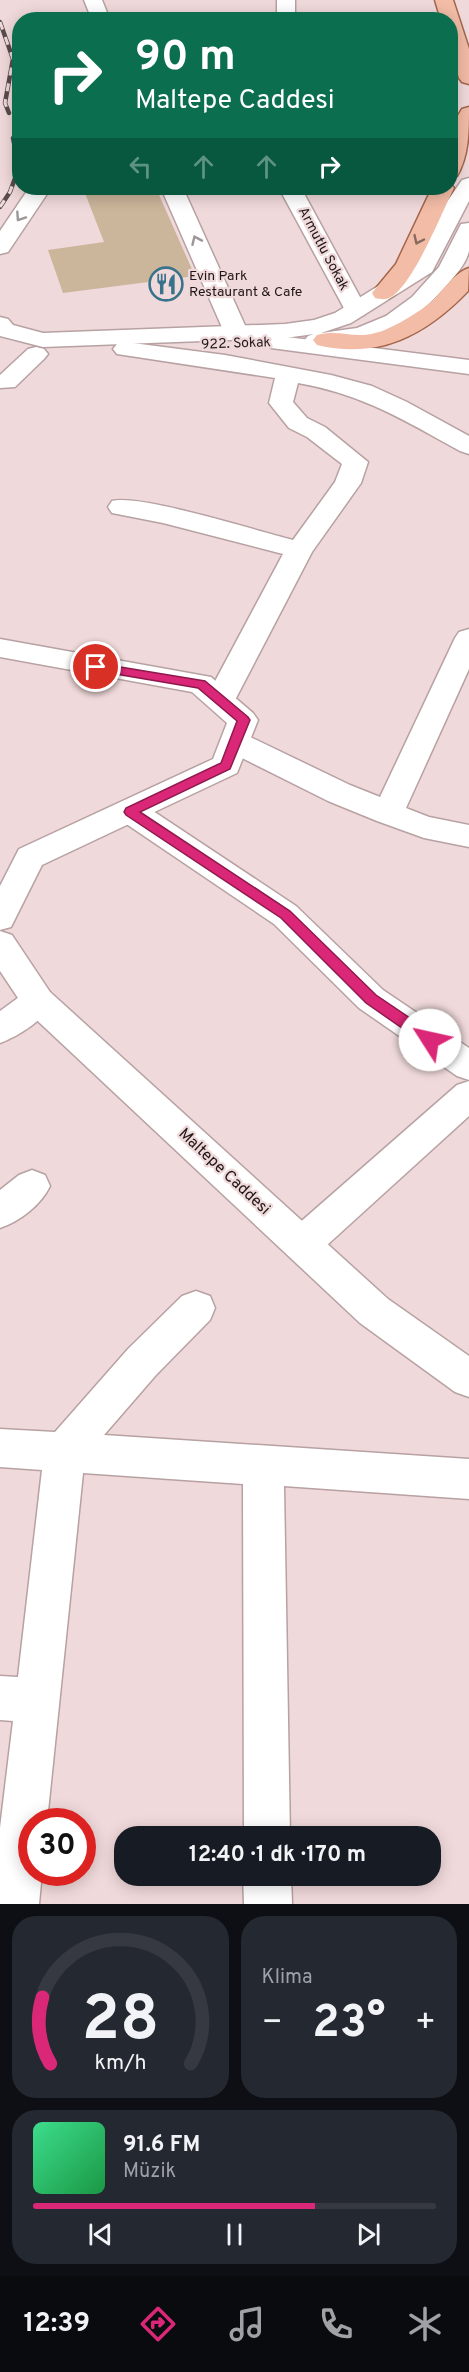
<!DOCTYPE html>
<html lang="tr">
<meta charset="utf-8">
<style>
body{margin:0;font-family:Overpass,sans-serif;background:#242831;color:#f1f3f6;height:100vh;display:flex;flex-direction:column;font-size:22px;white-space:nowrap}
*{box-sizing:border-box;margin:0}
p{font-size:20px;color:#9ea1a6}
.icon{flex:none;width:33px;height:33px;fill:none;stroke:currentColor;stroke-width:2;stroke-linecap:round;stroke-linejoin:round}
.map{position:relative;height:1904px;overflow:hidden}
.panel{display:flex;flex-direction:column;gap:12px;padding:12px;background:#0d0f14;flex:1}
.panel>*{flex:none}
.hud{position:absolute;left:12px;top:12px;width:446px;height:183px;border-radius:24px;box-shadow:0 3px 15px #0003;background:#0b6e4f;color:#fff;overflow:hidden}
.speed{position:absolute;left:18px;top:1808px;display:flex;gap:12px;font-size:30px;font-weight:700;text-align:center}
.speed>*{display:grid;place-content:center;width:78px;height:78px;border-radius:50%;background:#171b24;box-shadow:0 3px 15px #0003;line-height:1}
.speed .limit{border:9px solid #d22;background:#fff;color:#111}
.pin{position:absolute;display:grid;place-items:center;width:51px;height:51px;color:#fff;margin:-26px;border:3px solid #fff;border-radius:50%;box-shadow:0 2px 6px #0007}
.me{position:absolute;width:66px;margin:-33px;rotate:305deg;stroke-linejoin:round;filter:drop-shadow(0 0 4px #0008)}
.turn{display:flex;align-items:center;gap:21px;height:126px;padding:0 24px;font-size:27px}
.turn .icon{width:78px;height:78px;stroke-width:2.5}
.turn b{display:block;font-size:42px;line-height:51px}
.lanes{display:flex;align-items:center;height:57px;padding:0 24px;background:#0003;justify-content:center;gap:30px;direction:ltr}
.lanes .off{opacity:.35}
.big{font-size:45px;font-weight:700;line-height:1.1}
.panel .tile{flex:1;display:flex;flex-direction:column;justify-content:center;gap:9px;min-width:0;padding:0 21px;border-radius:24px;background:#242831}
.panel .dial{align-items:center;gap:0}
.dial svg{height:156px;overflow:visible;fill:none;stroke:#363941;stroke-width:7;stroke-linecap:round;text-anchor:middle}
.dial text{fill:#f1f3f6;stroke:none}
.song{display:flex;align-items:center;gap:18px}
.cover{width:72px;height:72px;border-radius:9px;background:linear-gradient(135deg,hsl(150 70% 55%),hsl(140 70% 35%))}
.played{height:6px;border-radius:3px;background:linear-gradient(90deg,#db2777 70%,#363941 70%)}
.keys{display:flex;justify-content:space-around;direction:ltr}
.heat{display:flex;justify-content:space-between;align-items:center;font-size:33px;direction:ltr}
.panel .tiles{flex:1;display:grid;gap:12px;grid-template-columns:1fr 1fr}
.tile:last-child{grid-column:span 2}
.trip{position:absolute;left:114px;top:1826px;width:327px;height:60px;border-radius:24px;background:#171b24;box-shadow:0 3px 15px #0003;font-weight:700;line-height:60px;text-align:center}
.tab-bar{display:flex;height:96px;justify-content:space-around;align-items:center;background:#090b0e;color:#9ea1a6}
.tab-bar .icon{width:42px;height:42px}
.tab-bar .selected{color:#db2777}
.tab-bar b{font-size:27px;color:#f1f3f6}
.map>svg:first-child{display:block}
</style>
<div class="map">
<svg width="469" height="1904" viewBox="0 0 469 1904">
<rect width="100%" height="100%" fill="#f0d9da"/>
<path fill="#cbb59b" d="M83,188H156L195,276L63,293L48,250L104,242Z"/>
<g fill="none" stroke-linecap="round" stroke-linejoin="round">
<defs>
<path id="minor" d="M84,0H102L110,20H92Z
M277,0H295V20H277Z
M161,188H183L248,332L244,337L236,339L228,337L224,332Z
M279,188H301L367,310L364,315L356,317L348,315L345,310Z
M279,336L469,360V374L271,348L267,343L271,338Z
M125,342L225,355L331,375L372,386L407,402L469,436V454L460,451C404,420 362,394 298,383L293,402L307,418L325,427L368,462L361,483L312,552L235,700L230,707L220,710L210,707L205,700L283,554L163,523L112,513L108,507L112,501C141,494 257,531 293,540L335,482L342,464L307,437L289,428L269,403L275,378L117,354L113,349L117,344Z
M469,629V669L406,808L429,817L469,825V847L424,838L377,821L328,801L224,749L220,742L224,735L235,732L246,735L350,785L380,797L455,638L459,632Z
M130,800L141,803L296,906L383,990L469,1048V1080L457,1076L359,1008L274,924L119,819L115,811L119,803Z
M38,988L50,992L55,1001C45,1019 19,1036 0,1043V1011L26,992Z
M469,1081V1116L315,1256L302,1260L289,1256L283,1244L289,1232L457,1085Z
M32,1170L45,1175L50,1186C41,1205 20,1221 0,1228V1190L19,1175Z
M196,1291L210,1296L215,1308L210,1320L156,1375L104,1435L469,1459V1499L284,1486L290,1836H244L243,1484L83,1473L47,1821H32V1872H42L39,1904H0V1828L13,1721L0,1720V1676L18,1677L42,1470L0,1467V1429L55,1432L128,1349L182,1296Z
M243,1875H291L292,1904H244Z"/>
<path id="tertiary" d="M36,347L44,349L48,354L44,359L15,387L0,388V375L28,349Z
M0,639L211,677L253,713L258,720L237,773L42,865L11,927L0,930V886L19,849L213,759L227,723L192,692L0,657Z
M0,931L12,935L50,992L388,1299L469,1356V1397L455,1392L360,1323L26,1010L0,971Z"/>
<path id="secondary" d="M469,178V201L432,272L351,323L321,333L357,328L386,316L412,297L439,267L461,224L469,223C469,231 469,242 469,251C466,264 455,276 446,286C405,333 376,339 316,348L308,346L304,341L308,336L314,334L285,338L43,347L0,336V317L8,319L13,325L43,333L285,324L314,320L335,313L415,263L444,206L462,180Z
M29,188H51L8,252L0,254V231Z"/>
<path id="primary" d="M435,0H453L469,49V84L462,82L459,78L450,48V20H441Z
M469,107C469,130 469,156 457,176L450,178C450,155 448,129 462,109Z
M450,183L454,188C442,212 412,288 389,298C384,300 380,299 375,298L372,293L396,264L432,188H450Z
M469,268L468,291C426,335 378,360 317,345L313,340L317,335C343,328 358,343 389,328C404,321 419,312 432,301C443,291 455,272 469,268Z"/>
</defs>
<use href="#minor" stroke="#b7a1a2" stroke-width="3"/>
<use href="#tertiary" stroke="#b7a1a2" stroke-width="3"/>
<use href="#secondary" stroke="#b7a1a2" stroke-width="3"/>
<use href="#primary" stroke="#a3664d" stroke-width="3"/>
<use href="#minor" fill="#fff" fill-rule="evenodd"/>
<use href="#tertiary" fill="#fff" fill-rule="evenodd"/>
<use href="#secondary" fill="#fff" fill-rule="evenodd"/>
<use href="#primary" fill="#f2bca6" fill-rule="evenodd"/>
<defs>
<path id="rail" d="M0,22L13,59L5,103L9,113
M0,207L10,192L19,167L13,138"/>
</defs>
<use href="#rail" stroke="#584c4c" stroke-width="4.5"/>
<use href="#rail" stroke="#f0d9da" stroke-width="3" stroke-dasharray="8" stroke-linecap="butt"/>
</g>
<path fill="#95888f" d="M456,101L455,118L452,126L450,127V112Z"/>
<path fill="#d5c2cc" stroke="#95888f" stroke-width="1.5" d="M450,99L456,101L453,109L450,112Z"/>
<defs><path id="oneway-chevron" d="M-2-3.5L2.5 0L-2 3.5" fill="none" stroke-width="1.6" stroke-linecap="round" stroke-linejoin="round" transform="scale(1.5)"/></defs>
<g stroke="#9b9797">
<use href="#oneway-chevron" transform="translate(20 217) rotate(124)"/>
<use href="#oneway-chevron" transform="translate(196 240) rotate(-114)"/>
</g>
<use stroke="#896a5f" href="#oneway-chevron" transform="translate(418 240) rotate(115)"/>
<path fill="#db2777" stroke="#8e194d" stroke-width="1.5" d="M96,663L205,681L248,717L250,720L230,769L140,812L290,911L376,995L435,1035L437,1040L435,1044H425L366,1003L281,918L126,815L124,812L126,808L221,763L237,721L198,688L92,670L90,667Z"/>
<defs>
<symbol id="restaurant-ring" viewBox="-11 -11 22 22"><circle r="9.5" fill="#f0d9da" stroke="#39728b" stroke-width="1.5"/><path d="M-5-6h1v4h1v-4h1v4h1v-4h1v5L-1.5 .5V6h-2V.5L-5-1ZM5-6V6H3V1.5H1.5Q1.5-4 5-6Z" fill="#39728b"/></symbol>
</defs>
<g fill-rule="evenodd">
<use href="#restaurant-ring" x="147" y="265" width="38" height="38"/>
</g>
<g text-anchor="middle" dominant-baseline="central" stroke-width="4.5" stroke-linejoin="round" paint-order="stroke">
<g font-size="14" fill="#201818" stroke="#f0d9da">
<text transform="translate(323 249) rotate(62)">Armutlu Sokak</text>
<text transform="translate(236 344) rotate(-2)">922. Sokak</text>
</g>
<g font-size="14" fill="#201818" stroke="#f0d9da" text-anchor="start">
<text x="189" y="276">Evin Park<tspan x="189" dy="16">Restaurant &amp; Cafe</tspan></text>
</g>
<g font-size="16" fill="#201818" stroke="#f0d9da">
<text transform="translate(224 1172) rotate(43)">Maltepe Caddesi</text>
</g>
</g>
</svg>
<div class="speed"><div class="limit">30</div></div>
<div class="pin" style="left:96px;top:667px;background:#d93025"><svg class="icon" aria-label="arrive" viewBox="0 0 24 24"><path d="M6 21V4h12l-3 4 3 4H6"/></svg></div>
<svg class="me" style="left:430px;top:1040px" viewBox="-20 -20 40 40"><circle r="19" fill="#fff"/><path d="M0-13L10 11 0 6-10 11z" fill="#db2777"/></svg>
<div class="trip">12:40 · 1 dk · 170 m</div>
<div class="hud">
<div class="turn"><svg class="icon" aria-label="right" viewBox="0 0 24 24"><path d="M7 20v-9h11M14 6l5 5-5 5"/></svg><div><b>90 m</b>Maltepe Caddesi</div></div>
<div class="lanes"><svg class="icon off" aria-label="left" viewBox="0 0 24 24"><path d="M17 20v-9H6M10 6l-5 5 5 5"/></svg><svg class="icon off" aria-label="ahead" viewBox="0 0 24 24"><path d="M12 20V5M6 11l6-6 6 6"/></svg><svg class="icon off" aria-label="ahead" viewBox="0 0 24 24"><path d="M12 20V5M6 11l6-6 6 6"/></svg><svg class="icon" aria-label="right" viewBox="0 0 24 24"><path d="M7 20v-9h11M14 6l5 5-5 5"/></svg></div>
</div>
</div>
<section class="panel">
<div class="tiles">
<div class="tile dial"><svg viewBox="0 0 100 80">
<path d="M14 69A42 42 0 1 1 86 69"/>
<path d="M14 69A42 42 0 0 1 10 35" stroke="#db2777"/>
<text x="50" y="56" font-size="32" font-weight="700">28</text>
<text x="50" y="72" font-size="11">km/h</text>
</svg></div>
<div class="tile"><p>Klima</p>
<div class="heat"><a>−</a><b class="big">23°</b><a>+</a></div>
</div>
<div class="tile">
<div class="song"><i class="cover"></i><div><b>91.6 FM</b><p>Müzik</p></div></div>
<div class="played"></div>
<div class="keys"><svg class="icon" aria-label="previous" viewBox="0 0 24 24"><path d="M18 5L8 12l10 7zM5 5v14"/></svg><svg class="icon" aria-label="pause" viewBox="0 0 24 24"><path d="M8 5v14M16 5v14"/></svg><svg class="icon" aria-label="next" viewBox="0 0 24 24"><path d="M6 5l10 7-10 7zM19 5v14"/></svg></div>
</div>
</div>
</section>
<nav class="tab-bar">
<b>12:39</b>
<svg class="icon selected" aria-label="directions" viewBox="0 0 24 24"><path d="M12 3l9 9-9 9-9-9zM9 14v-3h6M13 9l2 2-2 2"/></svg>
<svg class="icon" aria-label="music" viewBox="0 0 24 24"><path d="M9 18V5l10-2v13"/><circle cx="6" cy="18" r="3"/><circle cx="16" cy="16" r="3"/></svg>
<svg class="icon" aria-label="phone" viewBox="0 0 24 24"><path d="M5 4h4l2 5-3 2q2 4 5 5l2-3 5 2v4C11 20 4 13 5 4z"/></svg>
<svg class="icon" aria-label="climate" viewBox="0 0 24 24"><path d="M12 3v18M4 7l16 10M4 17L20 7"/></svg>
</nav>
